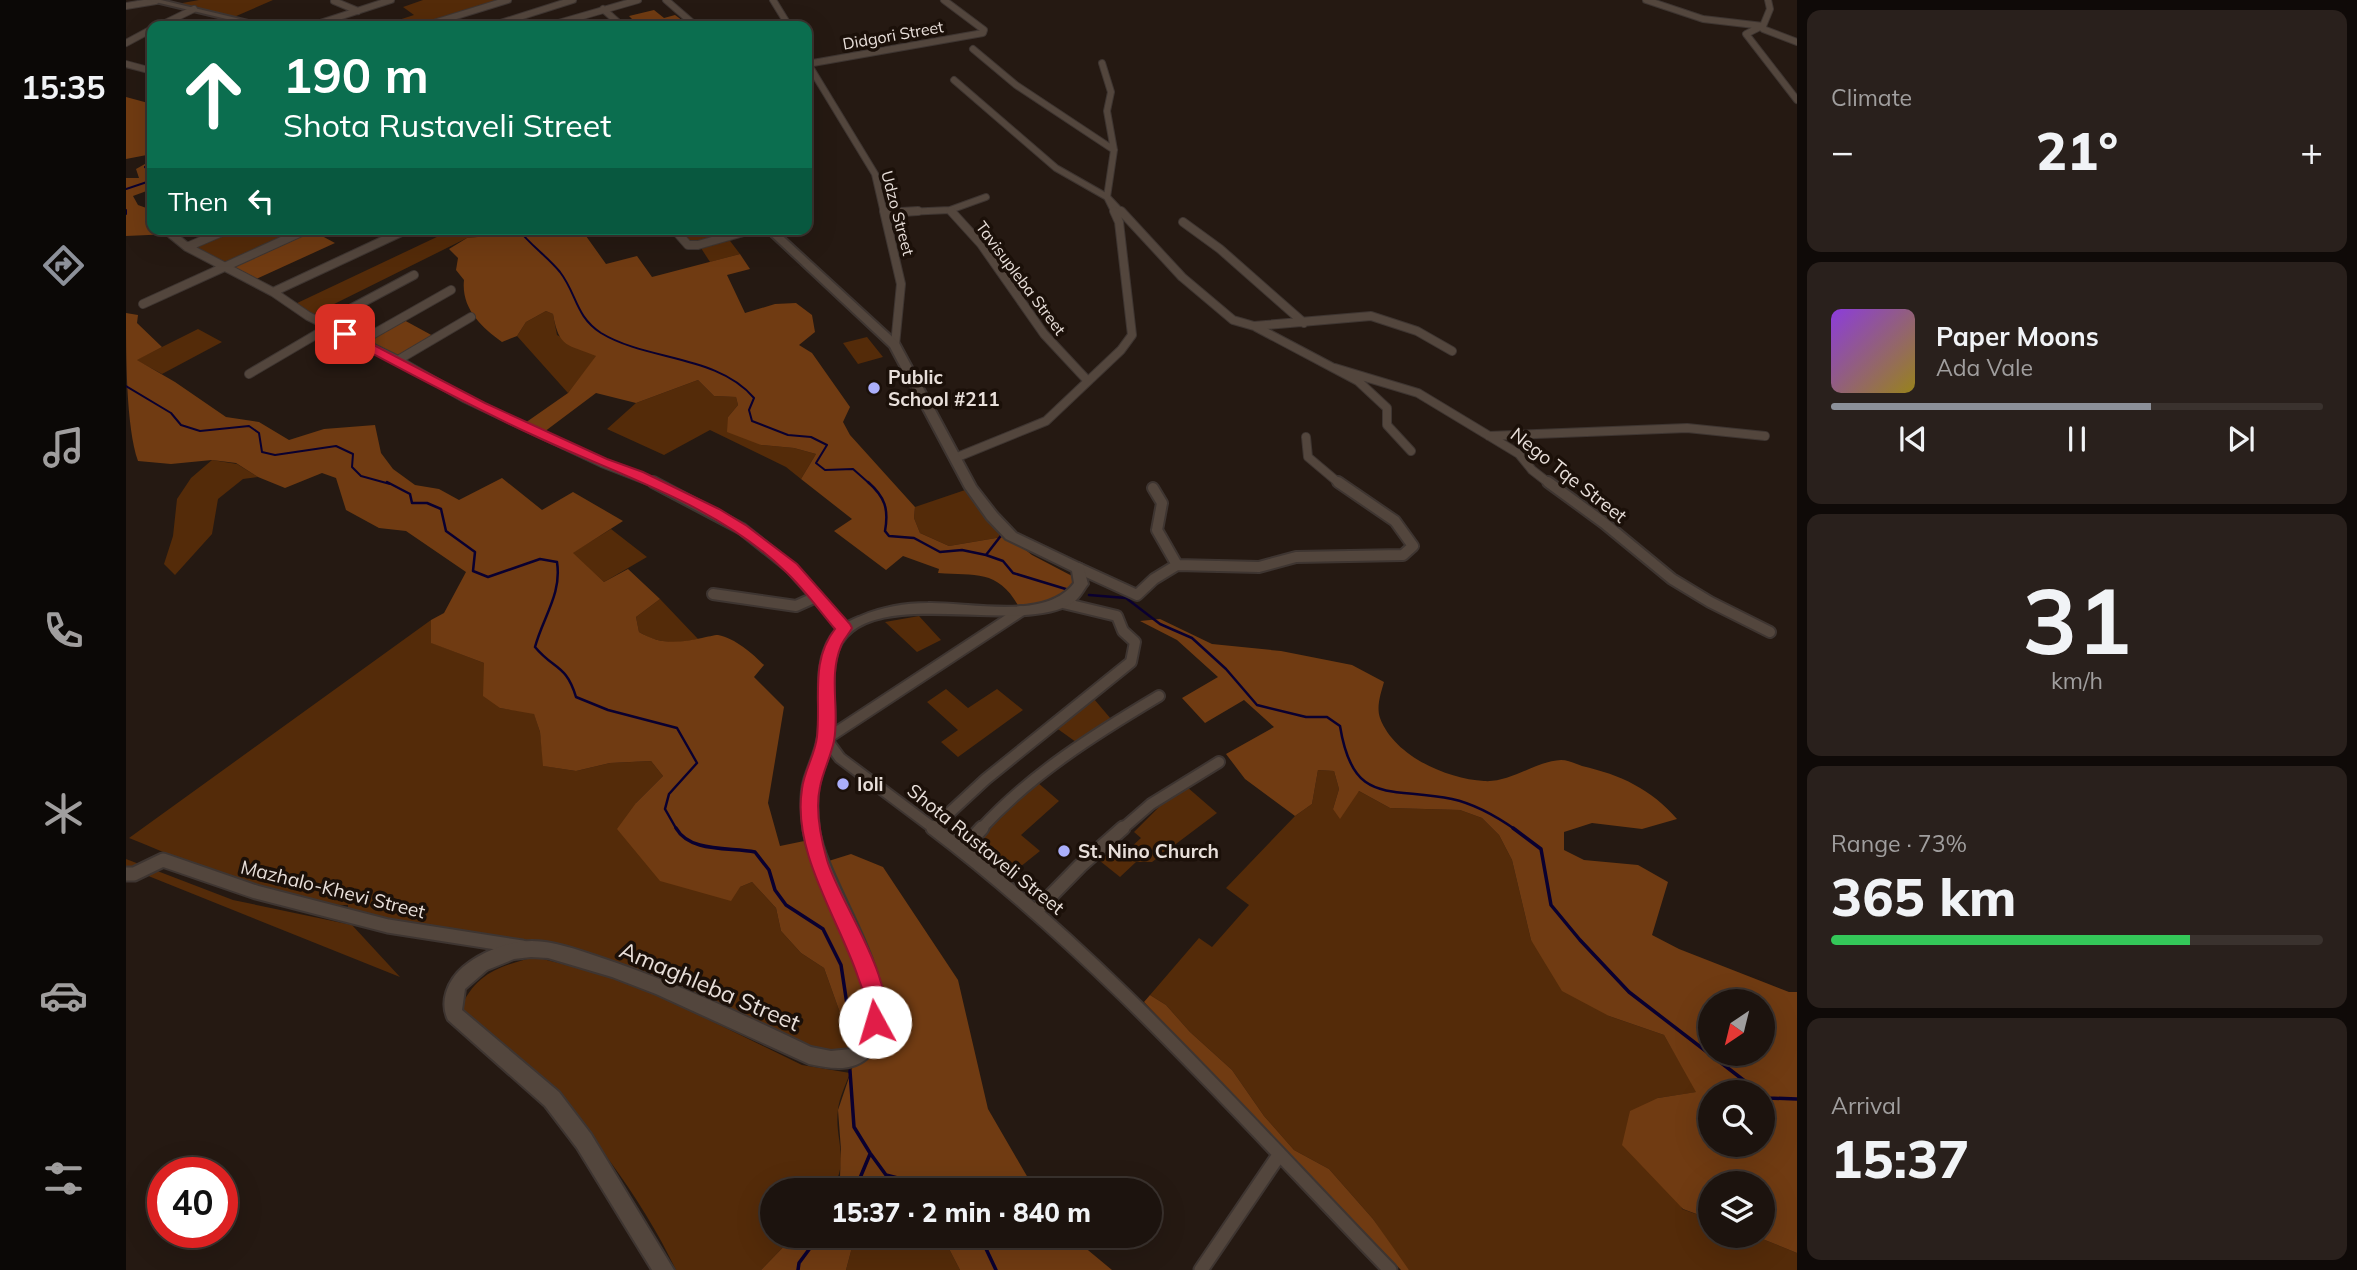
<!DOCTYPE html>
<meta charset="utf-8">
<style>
body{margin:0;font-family:Mulish,sans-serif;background:#29201c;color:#f1f3f6;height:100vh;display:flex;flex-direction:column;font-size:26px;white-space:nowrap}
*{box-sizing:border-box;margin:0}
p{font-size:23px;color:#a09e9e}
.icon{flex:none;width:38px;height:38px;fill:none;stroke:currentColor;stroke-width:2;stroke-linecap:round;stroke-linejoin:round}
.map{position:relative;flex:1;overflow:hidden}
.details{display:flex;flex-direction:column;gap:10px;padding:10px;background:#0f0a08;width:560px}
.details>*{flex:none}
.banner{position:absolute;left:21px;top:21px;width:665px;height:214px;border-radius:14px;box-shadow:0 7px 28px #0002,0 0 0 2px #3a322e;background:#0b6e4f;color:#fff;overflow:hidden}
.needle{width:46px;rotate:215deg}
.buttons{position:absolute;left:1572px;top:989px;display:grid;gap:14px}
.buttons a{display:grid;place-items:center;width:77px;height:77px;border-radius:50%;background:#1c130e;box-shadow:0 7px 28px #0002,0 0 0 2px #3a322e;font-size:35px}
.speed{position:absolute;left:21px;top:1157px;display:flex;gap:14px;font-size:35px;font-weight:700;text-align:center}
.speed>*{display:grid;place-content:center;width:91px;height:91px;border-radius:50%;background:#1c130e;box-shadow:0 7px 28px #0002,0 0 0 2px #3a322e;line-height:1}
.speed .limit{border:10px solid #d22;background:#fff;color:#111}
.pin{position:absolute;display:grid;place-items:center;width:60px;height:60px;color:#fff;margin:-30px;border-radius:14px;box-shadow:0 4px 10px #0006}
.me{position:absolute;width:77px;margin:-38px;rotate:354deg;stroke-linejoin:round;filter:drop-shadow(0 0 5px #0008)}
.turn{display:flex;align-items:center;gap:24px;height:147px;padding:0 21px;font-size:32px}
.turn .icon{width:91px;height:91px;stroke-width:2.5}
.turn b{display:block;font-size:49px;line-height:60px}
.then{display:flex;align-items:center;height:66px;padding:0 21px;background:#0003;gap:14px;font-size:26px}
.big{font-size:52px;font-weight:800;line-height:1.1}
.details .card{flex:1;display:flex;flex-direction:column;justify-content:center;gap:10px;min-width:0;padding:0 24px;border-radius:14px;background:#29201c}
.details .dial{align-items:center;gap:0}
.dial b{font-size:91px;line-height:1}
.song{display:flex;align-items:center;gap:21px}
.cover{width:84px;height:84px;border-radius:10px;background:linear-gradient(135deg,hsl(270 70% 55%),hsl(50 70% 35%))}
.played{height:7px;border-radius:4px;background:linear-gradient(90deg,#8c9099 65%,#3a322e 65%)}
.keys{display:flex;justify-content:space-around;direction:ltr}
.heat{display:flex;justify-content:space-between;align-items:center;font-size:38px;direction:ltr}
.charge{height:10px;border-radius:5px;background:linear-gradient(90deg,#34c759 73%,#3a322e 0)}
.trip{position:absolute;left:634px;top:1178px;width:402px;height:70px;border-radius:35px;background:#1c130e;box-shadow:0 7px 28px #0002,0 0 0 2px #3a322e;font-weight:800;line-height:70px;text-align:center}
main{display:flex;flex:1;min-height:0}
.tab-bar{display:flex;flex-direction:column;width:126px;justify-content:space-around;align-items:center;background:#0b0806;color:#a09e9e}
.tab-bar .icon{width:49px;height:49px}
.tab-bar .selected{color:#8c9099}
.tab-bar b{font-size:32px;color:#f1f3f6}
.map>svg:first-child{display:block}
</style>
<main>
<nav class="tab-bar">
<b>15:35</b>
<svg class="icon selected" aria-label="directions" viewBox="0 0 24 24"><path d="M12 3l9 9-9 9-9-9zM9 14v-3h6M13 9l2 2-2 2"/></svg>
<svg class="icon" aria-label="music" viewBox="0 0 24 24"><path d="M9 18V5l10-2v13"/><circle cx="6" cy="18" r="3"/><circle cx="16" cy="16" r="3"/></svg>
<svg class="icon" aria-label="phone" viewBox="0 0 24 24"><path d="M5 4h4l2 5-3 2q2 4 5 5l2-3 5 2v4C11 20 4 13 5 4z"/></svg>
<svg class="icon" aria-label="climate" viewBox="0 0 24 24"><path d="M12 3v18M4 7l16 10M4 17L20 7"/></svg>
<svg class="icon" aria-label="car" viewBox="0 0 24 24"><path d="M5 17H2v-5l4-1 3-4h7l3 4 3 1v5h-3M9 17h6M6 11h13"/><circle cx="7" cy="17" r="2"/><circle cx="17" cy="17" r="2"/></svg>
<svg class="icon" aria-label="filters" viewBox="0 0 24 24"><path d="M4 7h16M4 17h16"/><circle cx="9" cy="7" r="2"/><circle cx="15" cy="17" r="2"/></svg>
</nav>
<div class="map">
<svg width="1671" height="1270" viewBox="0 0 1671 1270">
<rect width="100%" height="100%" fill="#251912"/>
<path fill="#542b09" d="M73,0H147L108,17L51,4Z
M297,0H380L296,26H254L288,15L277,7Z
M103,229H128L132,232L139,229H182L99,266L61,247Z
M303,229H361L363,236L341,238L184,316L167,305L315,235Z
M548,229H595L614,254L584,262L573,245H562Z
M420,311L427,314L431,335L471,356L442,393L391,336L400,322Z
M72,329L96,342L36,374L10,360Z
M741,337L757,357L732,364L717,343Z
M572,380L588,396L610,397L612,405L602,417L635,445L668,448L690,454L675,479L660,467L584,430L538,455L481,429L510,403Z
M86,460L111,464L132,477L117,479L92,499L86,534L49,575L38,564L47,536L51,499L65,478Z
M842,489L882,536L823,546L794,533L788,518L789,507Z
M485,529L521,557L478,582L446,553Z
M534,599L572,639C549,644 533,644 513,632L510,617Z
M793,616L815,640L791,652L759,622Z
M305,620L306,643L358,663L374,708L408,713L414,732L418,766L450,771L484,763L525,761L537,776L510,803L614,887L626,882L650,908L655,931L675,953L698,968L728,1052H688L409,943L222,912V905C154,907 67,863 3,838Z
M820,689L842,708L871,689L897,710L832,757L815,742L832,730L801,702Z
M968,699L985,719L950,742L929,727Z
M1192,770L1208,771L1213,789L1207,809L1233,791L1264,808L1334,810L1356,818L1373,835L1386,860L1405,940L1483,1016L1538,1035L1571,1092L1532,1098L1556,1209L1584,1219V1236H1629L1671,1253V1270H1283L1278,1266L1247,1219L1203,1169L1168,1150L1138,1116L1106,1070L1064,1032L1040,1005L1024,995L1073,938L1086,947L1123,905L1100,888L1169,816L1186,804Z
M911,782L933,801L895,835L914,851L883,876L844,847L858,829Z
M1061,787L1091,813L1026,862H1010L994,877L974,861L994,842L1004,848L1015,838L1008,832L1033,807Z
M0,859L107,900L226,925L274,977L0,867Z
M409,957L503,981L676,1065L724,1073C720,1084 713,1098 712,1110C708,1139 725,1162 705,1190H646V1236H668L635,1270H550C516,1198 455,1116 397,1062C377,1043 355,1027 334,1010C349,973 374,966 409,957Z
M729,1236H810L820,1243L834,1270H720Z"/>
<path fill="#703b12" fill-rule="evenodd" d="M528,10L538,18L549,15L564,26H523L518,22L511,24L503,16Z
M0,97L26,104V154L0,159Z
M26,160V189L7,196L12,205L26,210V229H46L45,234L0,236V178H13L10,169Z
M183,229L209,243L126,281L99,266Z
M361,229H455L480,264L511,256L526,277L614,254L624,269L601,275L619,313L649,304L670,303L686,315L689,332L673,345L686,353L724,407L717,422L724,435L789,507L788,518L794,533L823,546L882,536L906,555L948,577L952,586L934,603L893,607C872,569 850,576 812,573L813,569L777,556L760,570L708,531L726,519L675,479L690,454L668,448L635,445L601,432L602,417L612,405L610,397L588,396L572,380L510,403L470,393L418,432L399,423L442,393L470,356C442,344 433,349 427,314L420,311L400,322L391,336L376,342C355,327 335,308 338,280L330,270L332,258L323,249L341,238L362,236Z
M0,313L12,315L11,323L36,347L11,360L49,382L100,417L133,422L163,440L198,429L249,425L255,453L267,469L289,485L313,489L333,500L376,478L416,510L447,492L497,521L447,553L478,582L502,569L534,599L510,617L513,632C535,645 552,643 576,638C581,637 588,635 592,635C609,638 627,654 638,665L628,677L658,707L642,803L654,846L683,840L740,980L741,1028L728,1052L698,968L675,953L655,931L650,908L626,882L614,887L605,901L534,881L491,829L510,803L537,776L525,761L484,763L450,771L417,766L414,732L408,714L374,708L357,696L358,663L305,643V620L318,613L340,572L280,531L253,528L220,510L210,478L196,473L159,488L132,477L110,463L86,460L45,464L12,461C0,427 0,354 0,313Z
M276,319L309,337L273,358L239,341Z
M1034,619L1086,644L1155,651L1226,665L1258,682C1255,693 1250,706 1254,718C1268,756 1321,779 1358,781C1384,783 1410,761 1435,760C1442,760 1450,764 1456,766C1495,775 1525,789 1551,819L1516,829L1466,823L1438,832V850L1458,860L1512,865L1542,882L1526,935L1553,949L1663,992H1671V1253L1629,1236H1636V1183H1584V1219L1557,1209L1496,1145L1504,1111L1532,1098L1570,1092L1538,1035L1483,1016L1436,991L1405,940L1386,860L1373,835L1356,818L1334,810L1264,808L1233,791L1214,819L1207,809L1213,789L1208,771L1192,770L1186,804L1169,816L1119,779L1100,754L1148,727L1118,700L1079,723L1056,698L1092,677L1051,640L1014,621ZM1584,1001H1636V1054H1584ZM1584,1092H1636V1144H1584Z
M725,854L757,867L832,980L862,1109L909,1190H705L714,1177L715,1150L712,1110L730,1057L745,1038L749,998L693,864Z
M1024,995L1040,1005L1064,1032L1106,1070L1138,1116L1168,1150L1203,1169L1247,1219L1283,1270H1275L1018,1002Z
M668,1236H729L720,1270H635Z
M810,1236H945L986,1270H834L820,1243Z"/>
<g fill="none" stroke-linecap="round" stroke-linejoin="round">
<path stroke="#0a0030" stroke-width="2" d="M0,189L24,181V172L19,167L26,162
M0,210V214
M392,229C404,245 421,256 434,272C451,294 449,316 475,333C521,361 592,355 628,398L623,410L626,421L662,435L685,437L701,445L690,463L699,470L727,469L744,484
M0,386L45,413L55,425L74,431L123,426L133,433L136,452L149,455L210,446L227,454L226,467L235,476L264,484"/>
<path stroke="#0a0030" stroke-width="2.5" d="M261,482L284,494L286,503H301L315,509L320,531L349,552L347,571L362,577L414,559L431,562C436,594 417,617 409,647C428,670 440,664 450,697L482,710L551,728L571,763L543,794L539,809L551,830
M742,482C759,497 763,509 759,531L763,536L788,538L814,552L836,550L860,555L877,561L887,573L943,590
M860,555L877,533
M963,595L1000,598L1034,624L1066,638L1100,669L1131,705L1180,717H1201L1214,726C1227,807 1263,786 1326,799C1349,804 1370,816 1390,830"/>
<path stroke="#0a0030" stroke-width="3.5" d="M550,828C564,853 604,847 629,852L643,870L649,890L660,905L697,929L715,965L722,1011L723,1043
M1387,828L1415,849L1425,905L1454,940L1503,992L1633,1092
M724,1071L728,1127L744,1153L760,1175L791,1183L802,1190
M1636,1094L1641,1098L1671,1099
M729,1190L744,1154
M854,1236L870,1270
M672,1270L673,1263L693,1236"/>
<defs>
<path id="minor-far3" d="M540,0L570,26
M647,0L663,26
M1520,0L1577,19L1637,26
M208,1L232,11
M0,6L30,1
M477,9L496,26
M33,26L68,9
M185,26L265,0
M298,26L382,0
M365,26L447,0
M422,26L512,0
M1637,26V29L1671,42
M1637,26L1644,9L1642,0
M1632,28L1620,34L1671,100
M0,43L26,29
M847,49L890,85L988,150
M681,62L749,174L758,213
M976,63L985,92L981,111L988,150L981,197L989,213
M0,64L26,71
M681,64L857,33L858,30L818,0
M828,80L930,168L981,197L996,213
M824,210L860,197
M759,213L824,210L827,213"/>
<path id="minor-far2" d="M758,211L775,284L769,345
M825,211L855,244L918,334L960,379
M995,211L1056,277L1107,320L1128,326L1245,316L1291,331L1326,351
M759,213L792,211
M1057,222L1094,249L1178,323
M548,229L562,245H572L628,229
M45,234L61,247L147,292L182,316L272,360L338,398L476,463L530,484
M61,247L103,229
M147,292L282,229
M17,304L182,229
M196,324L288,275
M1130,327L1232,381L1261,408V425L1285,451
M235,341L325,290
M272,360L345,317
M1209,368L1292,393L1393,454L1406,470L1424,484
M123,374L203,327
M1363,436L1561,428L1639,436
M1180,437L1182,457L1214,484
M829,458L920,421L995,350L1006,335L993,222L988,211"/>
<path id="minor-far1" d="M527,482L616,529L665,568L718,628
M1422,482L1478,523L1546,579L1584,602L1644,632
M1027,488L1036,503L1031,530L1051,565
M952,568L1011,595L1028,579L1051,565L1133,567L1170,557L1277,555L1287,546L1269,521L1212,482
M587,594L670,606L690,597
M806,829L860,779L1005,662L1009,642L997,631L991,616L937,603
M810,830L714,758L700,739L895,611
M854,830C905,774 969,734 1033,696
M995,830L1025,804L1093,762"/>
<path id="minor" d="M807,828C977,957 1117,1118 1264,1270
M836,850L856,828
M0,874H8L37,860L130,892L262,926L396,947
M910,911L954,866L997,828
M1075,1270L1153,1155"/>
<path id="tertiary" d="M21,0H35L143,26H130Z
M638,229H649L773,343L850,486L871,513L890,533L957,565L962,584C958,589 954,597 949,601C897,641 730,577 710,657C704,683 711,710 708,736C706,751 699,763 695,777C690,793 691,812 693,829C702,889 790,998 746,1053C730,1073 706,1069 683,1064L530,994L486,977L422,958L405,957L388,959L361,970L339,989L336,1010L433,1092L465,1134L548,1270H526L451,1148L419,1106L322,1020C313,1001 322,980 337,967C355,952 381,941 406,941C428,941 452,950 473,957C546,981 616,1014 685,1047L705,1051L725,1049C730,1044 736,1039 738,1032C756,971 685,890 677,827C675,812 674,795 678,780C684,760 693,745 693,724C694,695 688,662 705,636C712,625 723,621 735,616C756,607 779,603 802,603C844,602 920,621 948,583L946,571L880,539L861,519L839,488L764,347Z"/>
</defs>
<use href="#minor-far3" stroke="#3e3531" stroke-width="8"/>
<use href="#minor-far2" stroke="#3e3531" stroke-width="10"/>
<use href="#minor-far1" stroke="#3e3531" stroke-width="14"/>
<use href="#minor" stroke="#3e3531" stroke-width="17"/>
<use href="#tertiary" stroke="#3e3531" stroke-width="4"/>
<use href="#minor-far3" stroke="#53463d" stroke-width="6"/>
<use href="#minor-far2" stroke="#53463d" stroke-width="8"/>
<use href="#minor-far1" stroke="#53463d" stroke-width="10"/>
<use href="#minor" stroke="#53463d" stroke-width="13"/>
<use href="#tertiary" fill="#53463d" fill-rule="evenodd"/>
</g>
<path fill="#e11d48" stroke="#92132f" stroke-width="2" d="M219,330L359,403L481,459L517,472L593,509L621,526L671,564L724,624L726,628C723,634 717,640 715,646C702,678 714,709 708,741C705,756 697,771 694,787C689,809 695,839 701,860C713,902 775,986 756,1029L749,1031L742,1029C737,1018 741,1008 739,997C737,990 734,983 732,977C712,918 666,852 676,789C678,771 689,755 691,737C695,699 684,661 709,629C693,610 678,589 660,572C592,505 494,476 409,436C343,406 279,371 215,337V331Z"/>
<g fill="#abaffb" stroke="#1b1009" stroke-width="2.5">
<circle cx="748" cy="388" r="7"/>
<circle cx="717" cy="784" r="7"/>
<circle cx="938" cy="851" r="7"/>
</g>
<g text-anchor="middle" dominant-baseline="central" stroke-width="7" stroke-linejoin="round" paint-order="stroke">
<g font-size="16" fill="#e8dfda" stroke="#1b1009">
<text transform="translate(767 35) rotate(-10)">Didgori Street</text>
<text transform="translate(772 213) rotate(75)">Udzo Street</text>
<text transform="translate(895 278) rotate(53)">Tavisupleba Street</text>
</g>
<g font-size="19" font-weight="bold" fill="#e8dfda" stroke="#1b1009" text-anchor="start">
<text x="762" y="377">Public<tspan x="762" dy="22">School #211</tspan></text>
<text x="731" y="784">Ioli</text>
<text x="952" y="851">St. Nino Church</text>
</g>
<g font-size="19" fill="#e8dfda" stroke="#1b1009">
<text transform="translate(1443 475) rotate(38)">Nego Tqe Street</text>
<text transform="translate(860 849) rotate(39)">Shota Rustaveli Street</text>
<text transform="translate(207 889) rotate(14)">Mazhalo-Khevi Street</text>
</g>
<g font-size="23" fill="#e8dfda" stroke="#1b1009">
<text transform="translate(584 986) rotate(23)">Amaghleba Street</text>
</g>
</g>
</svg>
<div class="buttons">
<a><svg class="needle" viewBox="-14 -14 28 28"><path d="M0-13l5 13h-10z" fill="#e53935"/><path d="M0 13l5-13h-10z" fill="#a09e9e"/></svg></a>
<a><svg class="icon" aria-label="search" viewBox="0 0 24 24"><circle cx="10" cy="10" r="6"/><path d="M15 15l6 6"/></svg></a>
<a><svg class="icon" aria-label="layers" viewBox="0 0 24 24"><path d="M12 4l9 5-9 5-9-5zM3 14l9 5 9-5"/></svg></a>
</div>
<div class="speed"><div class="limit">40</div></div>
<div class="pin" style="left:219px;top:334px;background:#d93025"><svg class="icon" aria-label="arrive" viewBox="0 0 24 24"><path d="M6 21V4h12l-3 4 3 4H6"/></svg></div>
<svg class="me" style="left:749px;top:1022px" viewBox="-20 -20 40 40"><circle r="19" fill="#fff"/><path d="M0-13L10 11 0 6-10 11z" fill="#e11d48"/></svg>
<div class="trip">15:37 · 2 min · 840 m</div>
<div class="banner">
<div class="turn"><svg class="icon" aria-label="ahead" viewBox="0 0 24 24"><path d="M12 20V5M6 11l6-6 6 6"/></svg><div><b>190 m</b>Shota Rustaveli Street</div></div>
<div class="then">Then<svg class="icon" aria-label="left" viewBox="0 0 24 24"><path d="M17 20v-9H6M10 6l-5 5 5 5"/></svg></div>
</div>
</div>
<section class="details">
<div class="card"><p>Climate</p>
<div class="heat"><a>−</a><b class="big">21°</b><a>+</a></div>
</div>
<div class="card">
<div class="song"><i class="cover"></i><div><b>Paper Moons</b><p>Ada Vale</p></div></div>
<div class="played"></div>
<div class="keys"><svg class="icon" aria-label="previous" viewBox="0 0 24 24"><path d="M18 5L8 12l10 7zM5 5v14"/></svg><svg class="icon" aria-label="pause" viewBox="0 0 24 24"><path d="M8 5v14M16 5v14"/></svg><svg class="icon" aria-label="next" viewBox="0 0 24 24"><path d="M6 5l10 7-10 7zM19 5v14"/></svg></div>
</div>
<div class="card dial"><b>31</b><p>km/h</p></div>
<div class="card"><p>Range · 73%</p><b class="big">365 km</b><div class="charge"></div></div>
<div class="card"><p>Arrival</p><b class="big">15:37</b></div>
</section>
</main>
